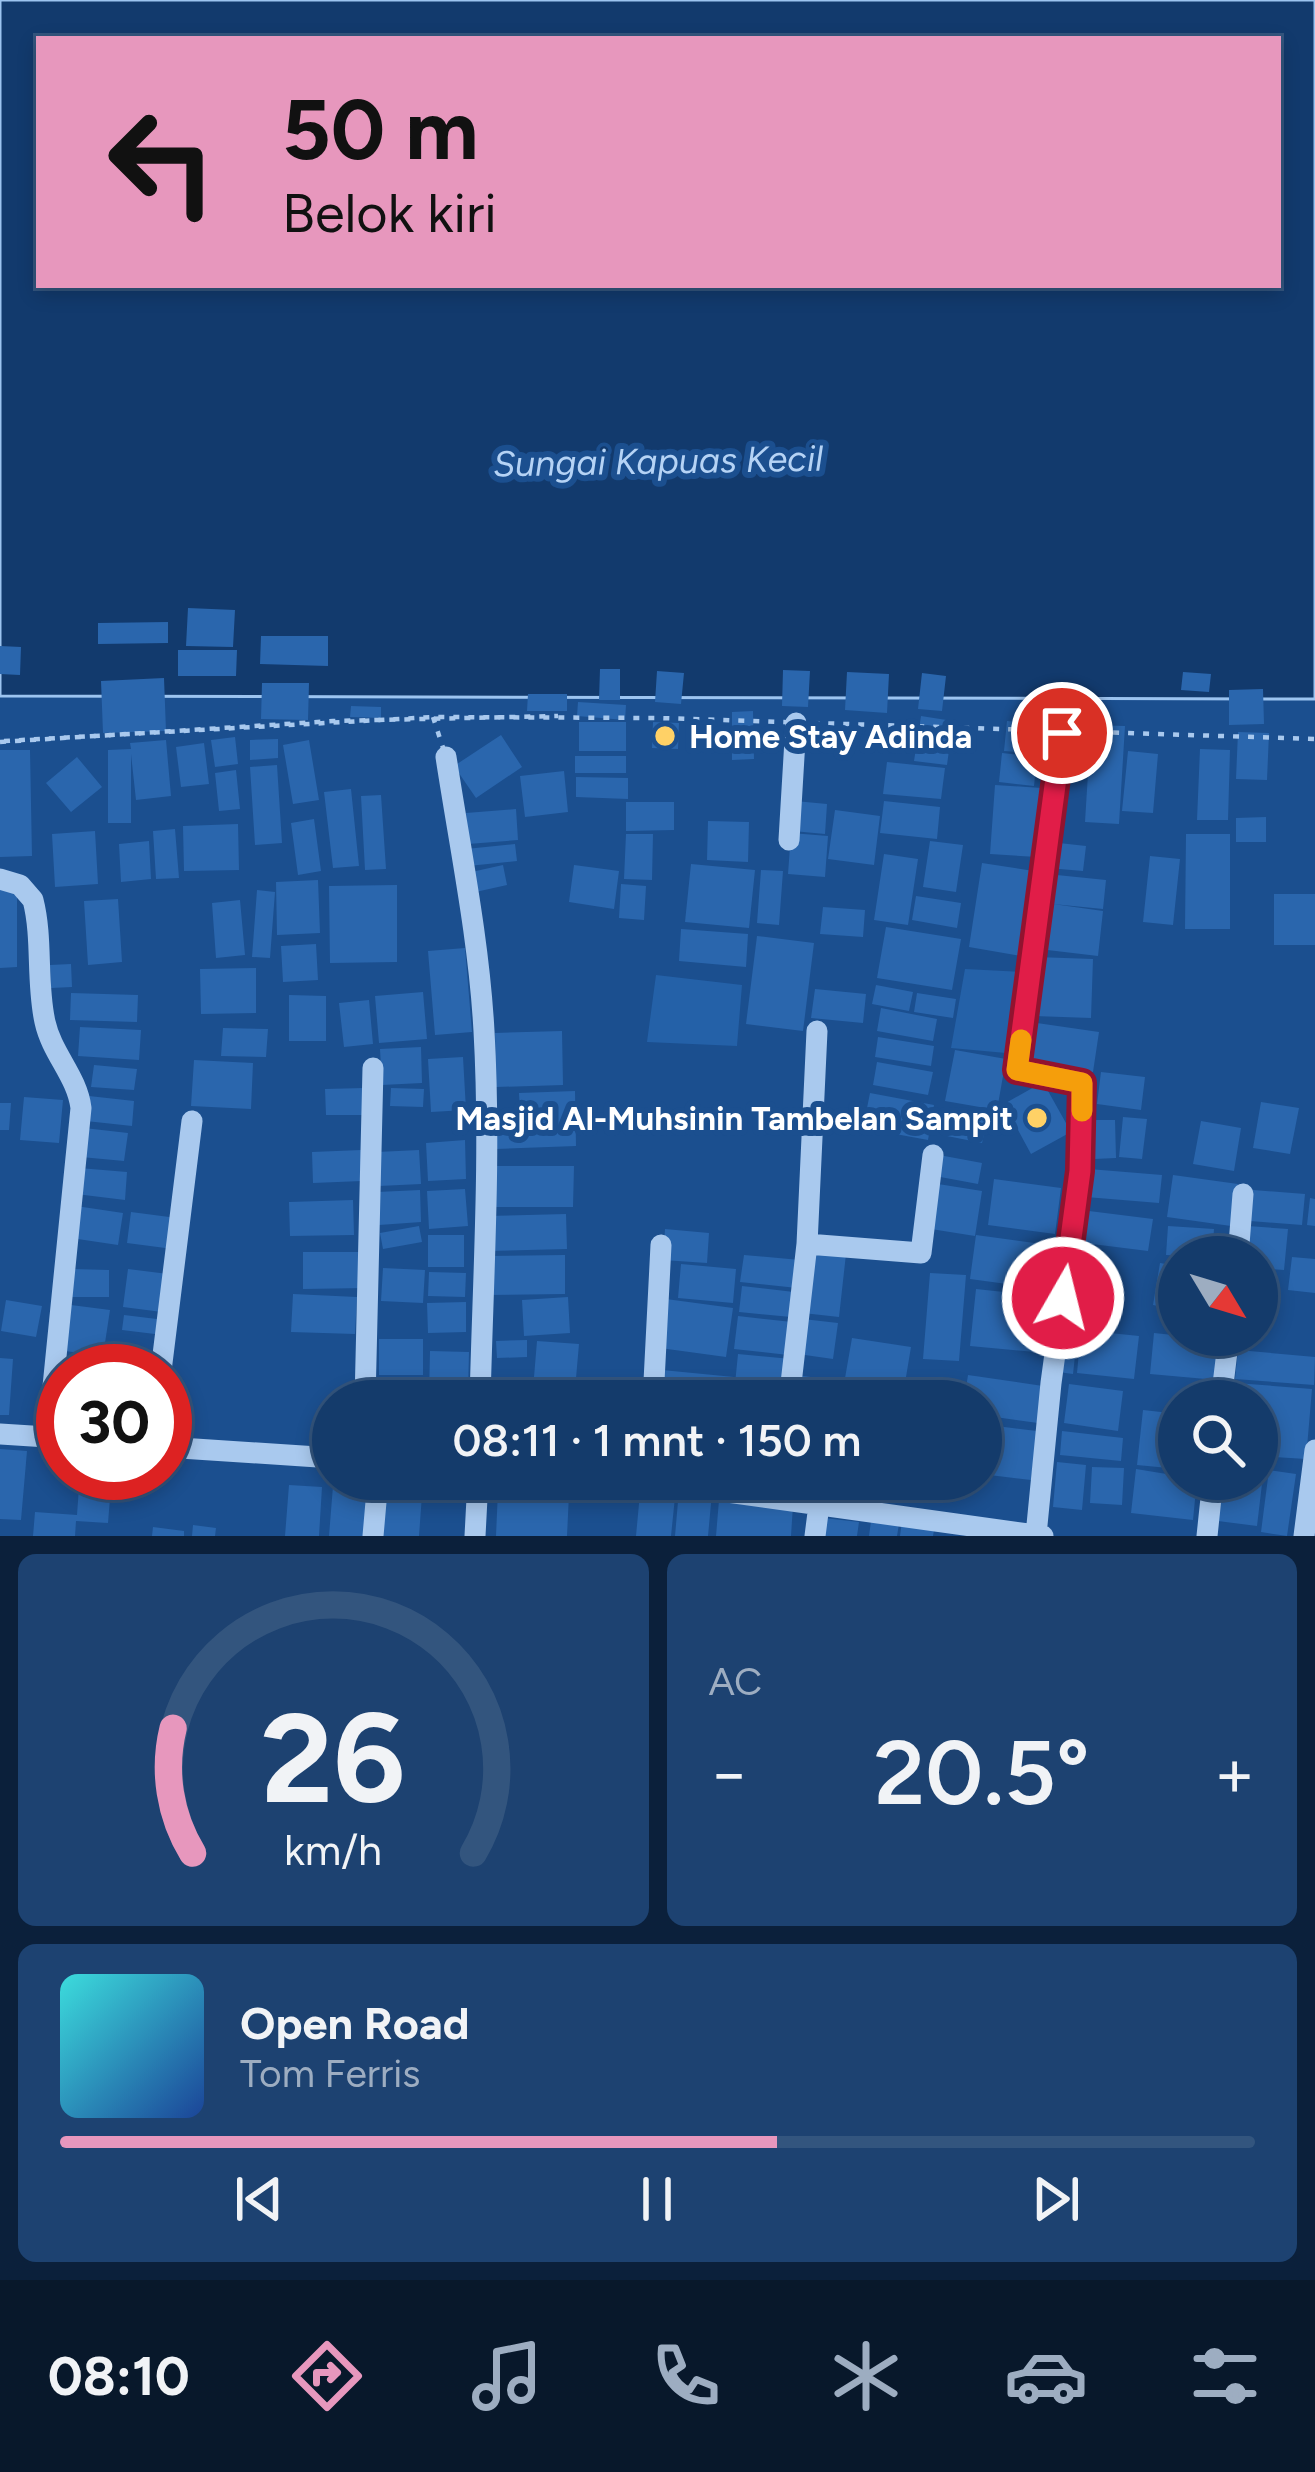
<!DOCTYPE html>
<html lang="id">
<meta charset="utf-8">
<style>
body{margin:0;font-family:Figtree,sans-serif;background:#1d4271;color:#f1f3f6;height:100vh;display:flex;flex-direction:column;font-size:45px;white-space:nowrap}
*{box-sizing:border-box;margin:0}
p{font-size:39px;color:#9dadc1}
.icon{flex:none;width:66px;height:66px;fill:none;stroke:currentColor;stroke-width:2;stroke-linecap:round;stroke-linejoin:round}
.map{position:relative;height:1536px;overflow:hidden}
.sheet{display:flex;flex-direction:column;gap:18px;padding:18px;background:#0b203b;flex:1}
.sheet>*{flex:none}
.top-card{position:absolute;left:36px;top:36px;width:1245px;height:252px;border-radius:0px;box-shadow:0 6px 18px #0003,0 0 0 3px #33557e;background:#e797bd;color:#111;overflow:hidden}
.needle{width:78px;rotate:128deg}
.buttons{position:absolute;left:1158px;top:1236px;display:grid;gap:24px}
.buttons a{display:grid;place-items:center;width:120px;height:120px;border-radius:50%;background:#143b6b;box-shadow:0 6px 18px #0003,0 0 0 3px #33557e;font-size:60px}
.speed{position:absolute;left:36px;top:1344px;display:flex;gap:24px;font-size:60px;font-weight:700;text-align:center}
.speed>*{display:grid;place-content:center;width:156px;height:156px;border-radius:50%;background:#143b6b;box-shadow:0 6px 18px #0003,0 0 0 3px #33557e;line-height:1}
.speed .limit{border:18px solid #d22;background:#fff;color:#111}
.pin{position:absolute;display:grid;place-items:center;width:102px;height:102px;color:#fff;margin:-51px;border:6px solid #fff;border-radius:50%;box-shadow:0 3px 12px #0007}
.me{position:absolute;width:132px;margin:-66px;rotate:8deg;stroke-linejoin:round;filter:drop-shadow(0 0 9px #0008)}
.turn{display:flex;align-items:center;gap:42px;height:252px;padding:0 48px;font-size:54px}
.turn .icon{width:156px;height:156px;stroke-width:2.5}
.turn b{display:block;font-size:84px;line-height:102px}
.big{font-size:90px;font-weight:600;line-height:1.1}
.sheet .card{flex:1;display:flex;flex-direction:column;justify-content:center;gap:18px;min-width:0;padding:0 42px;border-radius:18px;background:#1d4271}
.sheet .dial{align-items:center;gap:0}
.dial svg{height:312px;overflow:visible;fill:none;stroke:#33557e;stroke-width:7;stroke-linecap:round;text-anchor:middle}
.dial text{fill:#f1f3f6;stroke:none}
.song{display:flex;align-items:center;gap:36px}
.cover{width:144px;height:144px;border-radius:18px;background:linear-gradient(135deg,hsl(180 70% 55%),hsl(220 70% 35%))}
.played{height:12px;border-radius:6px;background:linear-gradient(90deg,#e797bd 60%,#33557e 60%)}
.keys{display:flex;justify-content:space-around;direction:ltr}
.heat{display:flex;justify-content:space-between;align-items:center;font-size:66px;direction:ltr}
.sheet .tiles{flex:1;display:grid;gap:18px;grid-template-columns:1fr 1fr}
.card:last-child{grid-column:span 2}
.trip{position:absolute;left:312px;top:1380px;width:690px;height:120px;border-radius:60px;background:#143b6b;box-shadow:0 6px 18px #0003,0 0 0 3px #33557e;font-weight:600;line-height:120px;text-align:center}
.tab-bar{display:flex;height:192px;justify-content:space-around;align-items:center;background:#08182b;color:#9dadc1}
.tab-bar .icon{width:84px;height:84px}
.tab-bar .on{color:#e797bd}
.tab-bar b{font-size:54px;color:#f1f3f6}
.map>svg:first-child{display:block}
</style>
<div class="map">
<svg width="1315" height="1536" viewBox="0 0 1315 1536">
<rect width="100%" height="100%" fill="#1b4f8f"/>
<path fill="#2461a8" d="M965,969L1025,972L1017,1054L951,1048Z
M656,975L742,985L737,1046L647,1042Z"/>
<path fill="#123a6d" stroke="#9cc4f0" stroke-width="3" fill-rule="evenodd" d="M0,0H1315V699L0,696ZM39,39H1278V285H39Z"/>
<path fill="#2a66ad" d="M188,608L235,610L233,647L186,646Z
M168,622V643L98,644V623Z
M261,636H328V666L260,664Z
M0,646L21,647L20,675L0,674Z
M178,650H237L236,676H178Z
M600,669H620V700H599Z
M783,670L810,671L808,707L782,706Z
M657,671L684,673L681,704L655,702Z
M847,672L889,674L887,713L845,710Z
M1183,672L1211,674L1209,692L1181,690Z
M922,673L946,676L942,711L918,709Z
M164,678L166,731L103,733L101,681Z
M262,683H309L308,720L261,719Z
M1263,689L1264,724L1229,725V690Z
M528,694H567V711H527Z
M578,702L626,705L625,720L577,716Z
M351,706L381,707V718L350,717Z
M753,711L754,759L732,760V712Z
M921,716L953,721L947,765L914,761Z
M1007,721L1039,724L1036,753L1004,751Z
M579,722H626V751H579Z
M653,722L679,723L678,749L652,748Z
M1091,725L1125,726L1119,824L1085,822Z
M1238,732L1269,733L1267,780L1236,779Z
M501,735L522,767L476,798L454,766Z
M235,737L238,764L215,767L211,740Z
M278,739V758L250,760V740Z
M166,740L171,796L136,800L131,754V823H108V750L131,749L130,743Z
M309,740L319,800L293,804L283,745Z
M204,743L209,784L181,787L176,747Z
M1200,749L1230,750L1228,820H1197Z
M0,750H30L32,856L0,857Z
M1128,751L1158,754L1153,813L1122,811Z
M1002,753L1037,757L1034,786L999,782Z
M575,756H626V773H575Z
M77,757L102,787L71,812L46,783Z
M887,762L945,768L941,799L883,794Z
M277,765L282,843L255,845L250,767Z
M236,770L240,809L219,811L215,773Z
M564,771L568,812L525,817L520,776Z
M576,777L628,778V799L576,797Z
M995,785L1042,788L1037,857L990,854Z
M351,789L359,866L333,868L324,792Z
M381,795L386,869L365,870L361,796Z
M795,801L827,804L825,834L793,831Z
M884,801L940,807L937,839L880,833Z
M626,802H674V830L626,831Z
M516,809L518,840L468,844L466,813Z
M835,810L880,816L874,865L828,859Z
M1266,817V842H1236V818Z
M314,819L321,871L298,875L291,823Z
M708,821L749,822L748,862L707,860Z
M238,824L239,870L184,871L183,826Z
M175,829L179,878L156,879L153,831Z
M95,831L98,884L55,887L52,834Z
M791,833L828,836L825,877L788,874Z
M626,834H653L652,880L624,879Z
M1186,834H1230V929H1185Z
M149,841L151,879L121,882L119,844Z
M930,841L963,845L956,892L923,887Z
M1050,842L1086,846L1083,871L1048,868Z
M515,844L517,861L468,866L466,849Z
M884,854L918,859L908,925L874,920Z
M1150,856L1180,859L1173,925L1143,922Z
M982,863L1040,872L1027,957L969,947Z
M691,864L755,870L749,928L685,922Z
M503,865L507,885L471,893L467,873Z
M574,865L619,871L614,909L569,902Z
M761,870L783,871L779,925L757,923Z
M1047,874L1106,880L1103,909L1053,904L1103,911L1098,956L1039,949Z
M318,880L320,933L277,935L276,882Z
M621,884L646,886L644,920L619,918Z
M397,885V962L330,963L329,886Z
M17,887V967L0,968V888Z
M257,890L275,892L270,958L252,957Z
M1274,894H1315V945H1274Z
M916,896L961,903L957,928L912,920Z
M118,899L122,962L88,965L84,901Z
M240,900L245,955L216,958L212,903Z
M823,907L865,910L863,937L820,934Z
M886,927L961,939L952,990L877,978Z
M681,929L748,934L746,967L679,961Z
M757,936L814,943L803,1031L746,1024Z
M316,944L318,980L283,982L281,946Z
M465,948L472,1032L435,1035L428,951Z
M1036,957L1093,959L1091,1018L1034,1016Z
M71,964L72,987L51,988L50,965Z
M256,968V1013L201,1014L200,969Z
M876,985L913,992L909,1011L872,1004Z
M815,989L866,994L863,1023L811,1018Z
M423,992L427,1039L379,1043L375,996Z
M71,993L138,995L137,1022L70,1020Z
M917,993L956,999L953,1018L914,1012Z
M289,995L326,996V1041H289Z
M369,1000L373,1044L344,1047L339,1003Z
M881,1008L937,1019L933,1041L877,1031Z
M1030,1022L1099,1032L1093,1072L1025,1063Z
M80,1027L141,1030L139,1060L78,1056Z
M223,1028L268,1029L266,1057L221,1056Z
M562,1031L563,1085L496,1087L495,1033Z
M878,1037L934,1046L931,1066L875,1057Z
M421,1047L422,1083L382,1085L380,1049Z
M955,1050L1006,1059L997,1110L945,1101Z
M463,1057L466,1110L431,1112L428,1059Z
M194,1060L253,1063L251,1109L191,1106Z
M877,1062L933,1072L928,1095L873,1085Z
M94,1065L137,1069L134,1090L91,1087Z
M1101,1072L1145,1077L1141,1110L1097,1104Z
M1043,1082L1071,1132L1031,1154L1004,1104Z
M364,1088L365,1115H326L325,1089Z
M391,1088L424,1089L423,1107L390,1106Z
M575,1091L576,1146L496,1149L495,1111H520L519,1093Z
M870,1093L934,1105L928,1140L863,1128Z
M89,1096L134,1101L132,1126L86,1121Z
M24,1097L63,1100L59,1143L20,1140Z
M1261,1102L1299,1108L1290,1154L1253,1148Z
M0,1103H11L9,1130H0Z
M946,1113L987,1121L982,1143L942,1135Z
M1123,1117L1147,1119L1142,1159L1119,1157Z
M1093,1120H1115L1116,1158L1094,1159Z
M1201,1121L1241,1128L1234,1171L1193,1164Z
M84,1128L128,1133L124,1161L81,1157Z
M465,1140L466,1179L428,1181L426,1143Z
M361,1150L362,1181L313,1183L312,1152Z
M419,1150L421,1184L379,1186L377,1152Z
M939,1155L982,1163L978,1184L935,1176Z
M488,1166H574L573,1207H488Z
M79,1168L127,1172L125,1200L76,1194Z
M1089,1169L1162,1175L1159,1203L1086,1197Z
M1173,1175L1238,1184L1231,1226L1167,1217Z
M994,1179L1061,1188L1055,1234L988,1225Z
M938,1184L982,1191L975,1236L931,1229Z
M465,1189L468,1226L429,1229L427,1191Z
M420,1190L421,1222L379,1225L377,1192Z
M1253,1190L1305,1194L1302,1225L1250,1221Z
M1310,1198L1315,1199V1226L1307,1225Z
M353,1200L354,1235L290,1236L289,1202Z
M76,1206L123,1213L118,1245L71,1238Z
M1089,1211L1153,1219L1148,1251L1084,1243Z
M131,1212L177,1218L173,1249L127,1243Z
M566,1214L567,1249L486,1251L485,1216Z
M419,1226L422,1242L383,1249L380,1233Z
M1168,1226L1214,1229L1212,1257L1166,1255Z
M1248,1226L1288,1229L1284,1270L1257,1268V1257H1245Z
M665,1229L709,1233L707,1263L663,1260Z
M428,1235H464V1267H428Z
M976,1235L1057,1246L1051,1290L970,1279Z
M811,1250L846,1254L839,1317L803,1313Z
M303,1252H364L365,1288L303,1289Z
M565,1255V1294L485,1295V1256Z
M744,1255L800,1260L797,1288L740,1282Z
M1292,1257L1315,1259V1293L1288,1290Z
M1160,1263L1179,1266V1310L1153,1305Z
M681,1264L736,1269L733,1303L678,1298Z
M383,1268L425,1270L423,1303L381,1301Z
M72,1269L109,1270V1297H72Z
M128,1269L168,1274L162,1312L123,1307Z
M429,1272L466,1273L465,1297L428,1296Z
M930,1273L966,1275L959,1361L923,1359Z
M742,1286L794,1292L791,1317L739,1312Z
M976,1289L1052,1297L1046,1353L970,1346Z
M293,1294L357,1297L355,1334L291,1332Z
M568,1297L570,1333L524,1336L522,1300Z
M666,1299L733,1308L726,1357L660,1348Z
M6,1300L42,1306L36,1337L1,1331Z
M466,1302V1332L428,1333L427,1303Z
M71,1305L110,1310L103,1356L65,1351Z
M124,1315L165,1320L163,1335L122,1330Z
M738,1316L792,1322L788,1355L734,1349Z
M803,1319L838,1323L833,1359L798,1354Z
M1081,1330L1139,1336L1134,1379L1077,1373Z
M1154,1333L1221,1340L1217,1380L1150,1374Z
M852,1338L911,1347L902,1401H841Z
M379,1339H423V1375H379Z
M527,1340V1357L497,1358L496,1341Z
M537,1341L579,1344L574,1401H532Z
M1238,1350L1315,1357L1314,1385L1235,1379Z
M430,1351L469,1352L468,1395H429Z
M738,1354L791,1359L788,1390L735,1384Z
M1060,1355L1075,1356L1073,1374L1058,1372Z
M0,1358L13,1359L9,1415H0Z
M662,1370L734,1377L731,1401H658Z
M796,1375L833,1380L830,1401H792Z
M968,1375L1043,1386L1038,1423L981,1415V1401H964Z
M379,1379L424,1380L423,1401H379Z
M1236,1383L1312,1389L1306,1459L1257,1456V1401H1234Z
M1069,1384L1123,1391L1118,1431L1064,1423Z
M1143,1410L1179,1414V1469L1137,1465Z
M981,1424L1037,1431L1031,1480L981,1474Z
M1062,1431L1123,1438L1121,1461L1060,1455Z
M0,1449L27,1451L21,1520L0,1519Z
M1057,1462L1086,1465L1082,1510L1053,1507Z
M1092,1467L1124,1468L1122,1505L1090,1503Z
M1257,1467H1264L1257,1526L1218,1521L1222,1479H1257Z
M1136,1469L1197,1479L1193,1520L1131,1513Z
M1269,1470L1296,1474L1287,1536L1261,1532Z
M80,1473H112L108,1523L76,1521L75,1536H33L35,1512L77,1515Z
M289,1485L322,1487L319,1536H285Z
M333,1486L374,1489L371,1536H329Z
M498,1490L569,1494L567,1536H496Z
M679,1490L712,1493L708,1536H675Z
M383,1493L422,1495L419,1536H380Z
M640,1493L675,1497L671,1536H636Z
M719,1500L793,1505L791,1536H716Z
M872,1514L900,1518L897,1536H869Z
M824,1518L859,1522L857,1536H822Z
M902,1521L935,1524L933,1536H900Z
M193,1525L216,1528L215,1536H192Z
M153,1527L184,1531V1536H152Z"/>
<g fill="none" stroke-linecap="round" stroke-linejoin="round">
<path stroke="#a9c9ee" stroke-width="4.5" stroke-dasharray="6 9" stroke-linecap="butt" d="M0,742L333,721L558,716"/>
<path stroke="#a9c9ee" stroke-width="21" d="M446,757C460,848 479,939 484,1031C491,1154 483,1278 480,1401
M789,840L796,723
M0,879L20,885L33,900C43,939 36,982 45,1022C52,1054 77,1076 81,1108L48,1436
M807,1244L921,1253L933,1155
M1238,1257L1243,1194
M161,1371L192,1121
M365,1401L373,1068
M653,1401L661,1245
M789,1401L807,1244L817,1031
M1221,1401L1229,1335
M0,1434L63,1438
M165,1447L333,1458
M633,1479L1043,1536
M1036,1535L1051,1383L1080,1171L1082,1083L1017,1069L1062,733
M373,1536L378,1479
M475,1536L478,1479
M815,1536L819,1505
M1207,1536L1213,1479
M1304,1536L1315,1450"/>
<path stroke="#a9c9ee" stroke-width="4.5" stroke-dasharray="6 9" stroke-linecap="butt" d="M433,717L446,757
M4,741L433,717L659,718L1315,739"/>
</g>
<g fill="none" stroke-linecap="round" stroke-linejoin="round">
<defs>
<path id="route" d="M1062,733L1017,1070L1082,1083L1080,1171L1063,1298"/>
</defs>
<use href="#route" stroke="#92132f" stroke-width="30"/>
<use href="#route" stroke="#e11d48" stroke-width="21"/>
<path stroke="#f59e0b" stroke-width="21" d="M1021,1040L1017,1070L1082,1083V1111"/>
</g>
<g fill="#ffd166" stroke="#1b4f8f" stroke-width="4.5">
<circle cx="665" cy="736" r="12"/>
<circle cx="1037" cy="1118" r="12"/>
</g>
<g text-anchor="middle" dominant-baseline="central" stroke-width="12" stroke-linejoin="round" paint-order="stroke">
<g font-size="33" font-weight="bold" fill="#fff" stroke="#1b4f8f" text-anchor="start">
<text x="689" y="736">Home Stay Adinda</text>
<text x="1013" y="1118" text-anchor="end">Masjid Al-Muhsinin Tambelan Sampit</text>
</g>
<g font-size="36" font-style="italic" fill="#b5d3f5" stroke="#1b4f8f">
<text transform="translate(658 461) rotate(-1)">Sungai Kapuas Kecil</text>
</g>
</g>
</svg>
<div class="buttons">
<a><svg class="needle" viewBox="-14 -14 28 28"><path d="M0-13l5 13h-10z" fill="#e53935"/><path d="M0 13l5-13h-10z" fill="#9dadc1"/></svg></a>
<a><svg class="icon" aria-label="search" viewBox="0 0 24 24"><circle cx="10" cy="10" r="6"/><path d="M15 15l6 6"/></svg></a>
</div>
<div class="speed"><div class="limit">30</div></div>
<div class="pin" style="left:1062px;top:733px;background:#d93025"><svg class="icon" aria-label="arrive" viewBox="0 0 24 24"><path d="M6 21V4h12l-3 4 3 4H6"/></svg></div>
<svg class="me" style="left:1063px;top:1298px" viewBox="-20 -20 40 40"><circle r="17" fill="#e11d48" stroke="#fff" stroke-width="3"/><path d="M0-11L8 9 0 5-8 9z" fill="#fff"/></svg>
<div class="trip">08:11 · 1 mnt · 150 m</div>
<div class="top-card">
<div class="turn"><svg class="icon" aria-label="left" viewBox="0 0 24 24"><path d="M17 20v-9H6M10 6l-5 5 5 5"/></svg><div><b>50 m</b>Belok kiri</div></div>
</div>
</div>
<section class="sheet">
<div class="tiles">
<div class="card dial"><svg viewBox="0 0 100 80">
<path d="M14 69A42 42 0 1 1 86 69"/>
<path d="M14 69A42 42 0 0 1 9 37" stroke="#e797bd"/>
<text x="50" y="56" font-size="32" font-weight="700">26</text>
<text x="50" y="72" font-size="11">km/h</text>
</svg></div>
<div class="card"><p>AC</p>
<div class="heat"><a>−</a><b class="big">20.5°</b><a>+</a></div>
</div>
<div class="card">
<div class="song"><i class="cover"></i><div><b>Open Road</b><p>Tom Ferris</p></div></div>
<div class="played"></div>
<div class="keys"><svg class="icon" aria-label="previous" viewBox="0 0 24 24"><path d="M18 5L8 12l10 7zM5 5v14"/></svg><svg class="icon" aria-label="pause" viewBox="0 0 24 24"><path d="M8 5v14M16 5v14"/></svg><svg class="icon" aria-label="next" viewBox="0 0 24 24"><path d="M6 5l10 7-10 7zM19 5v14"/></svg></div>
</div>
</div>
</section>
<nav class="tab-bar">
<b>08:10</b>
<svg class="icon on" aria-label="directions" viewBox="0 0 24 24"><path d="M12 3l9 9-9 9-9-9zM9 14v-3h6M13 9l2 2-2 2"/></svg>
<svg class="icon" aria-label="music" viewBox="0 0 24 24"><path d="M9 18V5l10-2v13"/><circle cx="6" cy="18" r="3"/><circle cx="16" cy="16" r="3"/></svg>
<svg class="icon" aria-label="phone" viewBox="0 0 24 24"><path d="M5 4h4l2 5-3 2q2 4 5 5l2-3 5 2v4C11 20 4 13 5 4z"/></svg>
<svg class="icon" aria-label="climate" viewBox="0 0 24 24"><path d="M12 3v18M4 7l16 10M4 17L20 7"/></svg>
<svg class="icon" aria-label="car" viewBox="0 0 24 24"><path d="M5 17H2v-5l4-1 3-4h7l3 4 3 1v5h-3M9 17h6M6 11h13"/><circle cx="7" cy="17" r="2"/><circle cx="17" cy="17" r="2"/></svg>
<svg class="icon" aria-label="filters" viewBox="0 0 24 24"><path d="M4 7h16M4 17h16"/><circle cx="9" cy="7" r="2"/><circle cx="15" cy="17" r="2"/></svg>
</nav>
